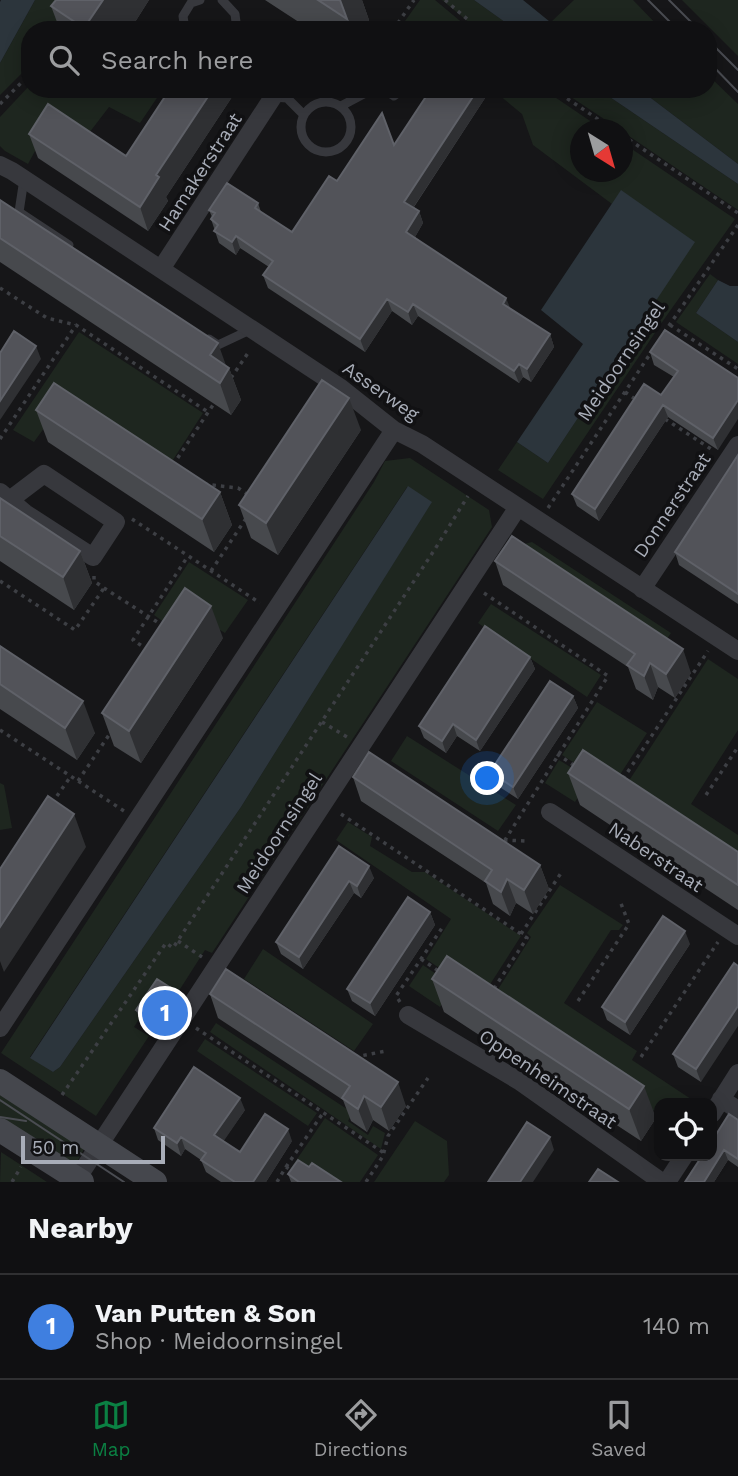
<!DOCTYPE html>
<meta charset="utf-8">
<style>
:root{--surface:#101012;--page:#1e1e20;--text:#f1f3f6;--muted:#9c9d9f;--line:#303032;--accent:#0b8043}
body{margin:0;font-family:"Work Sans",sans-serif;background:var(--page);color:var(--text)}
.controls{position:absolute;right:21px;bottom:21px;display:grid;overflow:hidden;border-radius:14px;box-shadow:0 4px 18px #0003}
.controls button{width:63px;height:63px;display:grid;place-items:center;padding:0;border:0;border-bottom:2px solid var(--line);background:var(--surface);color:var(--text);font:35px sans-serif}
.compass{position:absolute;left:570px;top:119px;width:63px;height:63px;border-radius:50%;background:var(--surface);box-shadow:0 4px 18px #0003;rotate:143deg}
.scale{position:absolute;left:21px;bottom:18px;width:144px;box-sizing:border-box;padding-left:7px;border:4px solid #a8adb8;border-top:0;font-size:19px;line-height:24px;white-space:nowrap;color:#a8adb8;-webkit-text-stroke:5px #111113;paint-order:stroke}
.you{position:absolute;left:488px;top:779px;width:24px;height:24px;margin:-18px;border:5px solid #fff;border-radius:50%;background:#1a73e8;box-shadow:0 0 0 10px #1a73e833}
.badge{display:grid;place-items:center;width:46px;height:46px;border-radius:50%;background:var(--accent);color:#fff;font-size:23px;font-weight:700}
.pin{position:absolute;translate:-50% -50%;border:4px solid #fff;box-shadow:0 2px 7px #0006}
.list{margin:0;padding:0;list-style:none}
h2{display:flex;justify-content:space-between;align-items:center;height:91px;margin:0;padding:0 28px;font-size:30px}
h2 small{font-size:23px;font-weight:400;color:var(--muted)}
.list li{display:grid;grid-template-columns:46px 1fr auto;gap:21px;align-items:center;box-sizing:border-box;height:105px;padding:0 28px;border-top:2px solid var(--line)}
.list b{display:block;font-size:26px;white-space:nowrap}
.list p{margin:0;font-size:23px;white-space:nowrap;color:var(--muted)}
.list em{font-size:23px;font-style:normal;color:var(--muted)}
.icon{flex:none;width:38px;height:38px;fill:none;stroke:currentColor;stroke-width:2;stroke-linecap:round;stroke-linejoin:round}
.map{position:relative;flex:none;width:738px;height:1182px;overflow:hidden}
.search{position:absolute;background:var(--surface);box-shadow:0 4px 18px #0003;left:21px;right:21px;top:21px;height:77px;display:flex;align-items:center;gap:18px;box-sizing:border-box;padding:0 24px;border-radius:28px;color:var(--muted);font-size:26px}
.sheet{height:196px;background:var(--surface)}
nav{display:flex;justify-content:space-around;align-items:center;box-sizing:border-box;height:98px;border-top:2px solid var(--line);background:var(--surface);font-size:19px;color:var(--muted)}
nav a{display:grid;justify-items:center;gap:4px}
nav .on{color:var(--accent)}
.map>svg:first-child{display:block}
</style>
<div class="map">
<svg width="738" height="1182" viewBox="0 0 738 1182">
<rect width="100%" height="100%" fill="#161618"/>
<!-- green -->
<path fill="#1e261f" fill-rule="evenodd" d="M35,0H69L53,30H30V65L0,95V63Z
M420,0H435L471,30H417L405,21Z
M442,0H474L516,30H478Z
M574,0H633L662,30H560L551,22Z
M682,0H738V56Z
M708,75L738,104V164L639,89H708Z
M30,85V89H163L140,123L109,107L86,137L54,116L28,164L5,151L0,146V117Z
M502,89H543L602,129L580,130V172H622L623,143L735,219L665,318L543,499L498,470L517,442L548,463L694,242L621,191L612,204L533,145L522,114L499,95Z
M559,89H598L738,184V210L623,132L622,130L619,129Z
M710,274L718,280L696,313L738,342V364L676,322Z
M79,332L203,413L171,463L67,396L34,442L13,430Z
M410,458L489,510L492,527L212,953L205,950L175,997L160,988L134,1027L149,1036L96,1116L1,1053L374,482L385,461ZM407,487L431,503L241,807L60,1067L53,1072L30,1057Z
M532,542L671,633L660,649L510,563L524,544Z
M189,562L248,600L225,633L177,604L165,623L154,615Z
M491,604L601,675L587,697L478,623Z
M708,659L738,679V730L691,804L738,835V870L621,793Z
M597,702L647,733L612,787L562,755Z
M407,736L516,805L498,831L391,761Z
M559,760L590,779L575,802L545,783Z
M0,783L4,785L12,828L0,830Z
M348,822L372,837L370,846L412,872H425L521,936L482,997L426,959L451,919L336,840Z
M560,885L623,925L619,930H611L564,1003L637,1051L632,1060L697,1103H659V1114L490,1002L531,937L527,933Z
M263,949L373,1024L354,1051L244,979Z
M423,965L454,986L440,1007L409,986Z
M216,1023L353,1113L348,1121L368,1135L373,1126L385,1133L381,1149L210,1032Z
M205,1039L317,1113L308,1126L197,1051Z
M0,1087L83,1145V1151L78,1160L71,1163L0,1122Z
M325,1118L378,1155L360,1182H315L291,1168Z
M415,1121L447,1141L449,1175L444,1182H374Z
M1,1152L47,1182H0Z"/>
<!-- water -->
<path fill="#2c353c" d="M1,0H35L0,63V2Z
M474,0H523L560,30H516Z
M598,89H639L738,164V184Z
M621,190L695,242L548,463L517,442L583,344L541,310Z
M718,280L730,286H738V342L696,313Z
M408,486L432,502L241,807L60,1067L53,1072L30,1058Z"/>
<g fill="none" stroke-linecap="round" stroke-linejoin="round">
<!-- path -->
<path stroke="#3d3f44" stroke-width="3.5" stroke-dasharray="3.5 5" stroke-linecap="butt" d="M445,0L480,30
M393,30L414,0
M553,89L614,130
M0,104L30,74
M622,135L738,213
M0,288L47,318L76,325L208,412
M670,325L738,369
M664,333L738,225
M231,378L250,350
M625,392L638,401
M665,419L714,451
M0,439L76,325
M173,465L215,402
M204,484L238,488L250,496
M548,508L652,351
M132,519L260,603
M211,571L247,517
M94,576V581L104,588L165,627
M0,581L75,630L104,588
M484,593L608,676L505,840
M148,650L133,640L188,556
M322,722L347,737
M0,730L124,811
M557,754L575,766
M623,779L708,651
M78,781L111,732
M706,795L738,747
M52,803L71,776
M341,814L527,938L493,990
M504,840L525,841
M521,934L563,870
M178,941L202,957
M421,959L440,972
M578,1001L629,924L620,901
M400,1002L396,996L442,928
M196,1028L384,1153
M355,1057L386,1051
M641,1057L718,942
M62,1095L166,943L173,948L435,549L468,496
M651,1114L659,1119
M286,1167L323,1113
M12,1182L21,1167
M277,1182L286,1167L293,1171
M366,1182L383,1156L388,1136L428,1078"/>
<!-- lane -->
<path stroke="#37383d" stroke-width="9" d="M222,0L235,14L237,30
M185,30L183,16L191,3L200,0
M267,89L273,97L287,98L304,115
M384,89L394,96L403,89
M301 127a25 25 0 1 1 50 0a25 25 0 1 1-50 0Z
M341,106L373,89
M24,179L19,212L69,245
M209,339L218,345L252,329"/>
<!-- street -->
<path stroke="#37383d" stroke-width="18" d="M0,165L12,171L341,388L394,430L422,444L738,651
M161,269L273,97
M0,492L25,513L93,557L116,522L44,474L11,499
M642,589L738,445
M550,812L738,936
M408,1015L519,1081L662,1182
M0,1028L394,430
M721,1099L738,1110
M712,1114L738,1073
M75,1182L518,507
M667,1182L684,1156"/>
<!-- secondary -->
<path stroke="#45474d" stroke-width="24" d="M0,1081L155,1182
M0,1130L82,1182"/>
<!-- tram -->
<path stroke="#4a4c52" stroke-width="2" d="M648,0L678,30
M669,0L699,30
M708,40L738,70
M708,61L738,92
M0,1100L124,1182
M0,1117L26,1121"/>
</g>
<!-- wall -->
<path fill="#47494d" d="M56,0H149L130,30H60L51,6Z
M265,0H362L369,20L363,30H311Z
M170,89H233L234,94L166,197L168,201L148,231L38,158L29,134L126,156Z
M431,89H491L414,207L419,211L423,223L415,237L510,308L550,334L554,347L531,382L523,377L519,383L418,316L412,325L392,311L365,352L268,288L263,275L269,267L240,248L236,255L219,243L211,219L212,217L209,210L258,203L261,212L292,232L337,181L394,145Z
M0,200L229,368L241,400L231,415L0,262Z
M650,352L738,378L718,450L668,417L599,521L577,506L572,494L661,395L674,377L654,365Z
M36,410L220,492L232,525L214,552L48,442Z
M361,430L278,555L251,538L239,505Z
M738,455V604L679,565L675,552Z
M0,498L80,551L92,583L74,610L0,561Z
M495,561L691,673L675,698L658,687L653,700L636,689L628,667L503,585Z
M223,638L141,763L114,746L102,713Z
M0,646L95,733L77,760L0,709Z
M530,657L535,669L480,751L457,736L446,753L424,738L419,726Z
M573,696L578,708L518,799L495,784L490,772Z
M568,773L738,852V910L580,805Z
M353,777L540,865L549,889L533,914L516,903L510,916L493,904L486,883L361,801Z
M339,846L374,878L361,898L354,893L303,969L281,954L276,942Z
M430,912L435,925L375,1016L352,1001L347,989Z
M690,944L630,1035L607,1020L602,1007Z
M734,963L701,1082L678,1067L673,1054Z
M432,979L656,1118L641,1141L444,1012Z
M210,994L406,1106L389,1131L373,1120L367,1132L351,1121L343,1100L218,1018Z
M175,1001L155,1032L141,1023L136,1010Z
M245,1110L223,1141L240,1152L292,1141L266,1182H221L206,1172L201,1160L185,1149L181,1156L158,1140L154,1128Z
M738,1120V1167L728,1160L714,1182H685Z
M309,1167L341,1182H291L288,1174Z"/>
<!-- shaded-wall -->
<path fill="#2f3033" d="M103,0H149L130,30H85L84,28Z
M340,0H362L369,20L363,30H351Z
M213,89H233L234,94L166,197L168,201L148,231L140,207L156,175Z
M478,89H491L409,214L404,202Z
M419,211L423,223L411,244L406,232Z
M236,236L240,248L236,255L232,242Z
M506,298L511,310L503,304Z
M387,299L392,311L365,352L360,339Z
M413,304L418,316L412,325L408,312Z
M550,334L554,347L531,382L527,369Z
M218,343L228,371L229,368L241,400L231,415L210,355Z
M36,346L41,359L0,420V401Z
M519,364L523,377L519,383L514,371Z
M349,398L361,430L278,555L266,523Z
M738,400V419L718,450L713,438Z
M663,405L668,417L599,521L595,509Z
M220,492L232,525L214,552L202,519Z
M80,551L92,583L74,610L63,577Z
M211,606L223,638L141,763L129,731Z
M683,649L691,673L675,698L666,674Z
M530,657L535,669L480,751L476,740Z
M650,663L658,687L653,700L644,676Z
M573,696L578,708L518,799L513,787Z
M83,701L95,733L77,760L65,728Z
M453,724L457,736L446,753L442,741Z
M74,814L86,847L4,972L0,961V927Z
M540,865L549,889L533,914L524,890Z
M369,866L374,878L361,898L357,886Z
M507,879L516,903L510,916L501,892Z
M349,881L354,893L303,969L299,957Z
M430,912L435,925L375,1016L370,1003Z
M685,931L690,944L630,1035L625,1022Z
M171,988L175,1001L155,1032L151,1020Z
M738,1006V1026L701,1082L696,1069Z
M398,1082L406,1106L389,1131L381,1107Z
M644,1086L656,1118L641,1141L629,1109Z
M364,1096L373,1120L367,1132L358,1109Z
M240,1098L245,1110L219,1148L214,1135Z
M288,1129L292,1141L266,1182H253Z
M181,1137L185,1149L181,1156L177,1143Z
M550,1137L554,1150L533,1182H520Z
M724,1150L728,1160L714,1182H704Z"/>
<!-- building -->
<path fill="#525359" stroke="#5f6168" stroke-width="2" d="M56,0H103L84,28L51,6Z
M318,0H340L347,19Z
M170,89H213L156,175L159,177L140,207L29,134L48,104L126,156Z
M431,89H478L404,202L419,211L406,232L506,298L503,304L550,334L527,369L519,364L514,371L413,304L408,312L387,299L360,339L263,275L273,261L236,236L232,242L214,231L218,225L211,219L215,213L209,210L227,183L258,203L255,208L292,232L329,176L337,181L382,113L394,145Z
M0,200L218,343L210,355L229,368L220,383L0,238Z
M665,330L738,378V400L713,438L663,405L595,509L572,494L644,384L661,395L678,371L650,352Z
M14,331L36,346L0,401V353Z
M322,380L349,398L266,523L239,505Z
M54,383L220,492L202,519L36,410Z
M738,455V594L675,552Z
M0,498L80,551L63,577L0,536Z
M512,536L683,649L666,674L650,663L644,676L627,665L635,654L495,561Z
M185,588L211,606L129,731L102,713Z
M485,626L530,657L476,740L453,724L442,741L419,726Z
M0,646L83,701L65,728L0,684Z
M550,681L573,696L513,787L490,772Z
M583,750L738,852V885L568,773Z
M369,752L540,865L524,890L507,879L501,892L485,881L492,870L353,777Z
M48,796L74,814L0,927V869Z
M339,846L369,866L357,886L349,881L299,957L276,942Z
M408,897L430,912L370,1003L347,989Z
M663,916L685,931L625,1022L602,1007Z
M447,956L644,1086L629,1109L432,979Z
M734,963L738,966V1006L696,1069L673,1054Z
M226,969L398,1082L381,1107L364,1096L358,1109L342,1098L350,1086L210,994Z
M157,979L171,988L151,1020L136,1010Z
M194,1067L240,1098L214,1135L240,1152L265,1114L288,1129L253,1182H235L201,1160L206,1153L181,1137L177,1143L154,1128Z
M729,1114L738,1120V1159L724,1150L704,1182H685L702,1156H712V1141Z
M527,1122L550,1137L520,1182H488Z
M298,1160L309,1167L312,1163L341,1182H299L288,1174Z
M598,1169L618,1182H589Z"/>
<g text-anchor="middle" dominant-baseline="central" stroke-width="7" stroke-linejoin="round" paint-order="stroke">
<!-- street labels -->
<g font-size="19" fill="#a8adb8" stroke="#111113">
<text transform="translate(200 172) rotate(-57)">Hamakerstraat</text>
<text transform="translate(621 361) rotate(-56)">Meidoornsingel</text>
<text transform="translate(381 391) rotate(35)">Asserweg</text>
<text transform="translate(672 505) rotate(-56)">Donnerstraat</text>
<text transform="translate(279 833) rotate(-57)">Meidoornsingel</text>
<text transform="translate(656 857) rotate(34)">Naberstraat</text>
<text transform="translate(548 1079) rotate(34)">Oppenheimstraat</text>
</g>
</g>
</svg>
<div class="controls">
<button><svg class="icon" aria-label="locate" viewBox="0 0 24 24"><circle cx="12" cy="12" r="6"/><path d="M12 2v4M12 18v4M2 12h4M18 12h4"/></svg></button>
</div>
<svg class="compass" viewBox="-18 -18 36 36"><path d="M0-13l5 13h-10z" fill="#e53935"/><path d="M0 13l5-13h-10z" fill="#9c9d9f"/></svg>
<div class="scale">50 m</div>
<div class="you"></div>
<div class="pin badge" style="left:165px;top:1013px;background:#3f7fe0">1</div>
<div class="search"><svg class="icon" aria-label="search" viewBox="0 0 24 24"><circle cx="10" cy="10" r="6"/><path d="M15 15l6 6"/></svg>Search here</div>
</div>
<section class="sheet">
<h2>Nearby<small></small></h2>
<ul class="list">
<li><span class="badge" style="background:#3f7fe0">1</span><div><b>Van Putten &amp; Son</b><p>Shop · Meidoornsingel</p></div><em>140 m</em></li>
</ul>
</section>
<nav>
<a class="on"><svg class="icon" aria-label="map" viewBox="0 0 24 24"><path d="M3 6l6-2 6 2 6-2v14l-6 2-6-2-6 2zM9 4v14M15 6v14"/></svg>Map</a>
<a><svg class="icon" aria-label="directions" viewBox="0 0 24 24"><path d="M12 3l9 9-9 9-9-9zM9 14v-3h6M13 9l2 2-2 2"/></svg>Directions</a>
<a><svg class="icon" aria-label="saved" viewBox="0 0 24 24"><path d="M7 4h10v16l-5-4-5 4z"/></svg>Saved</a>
</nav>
